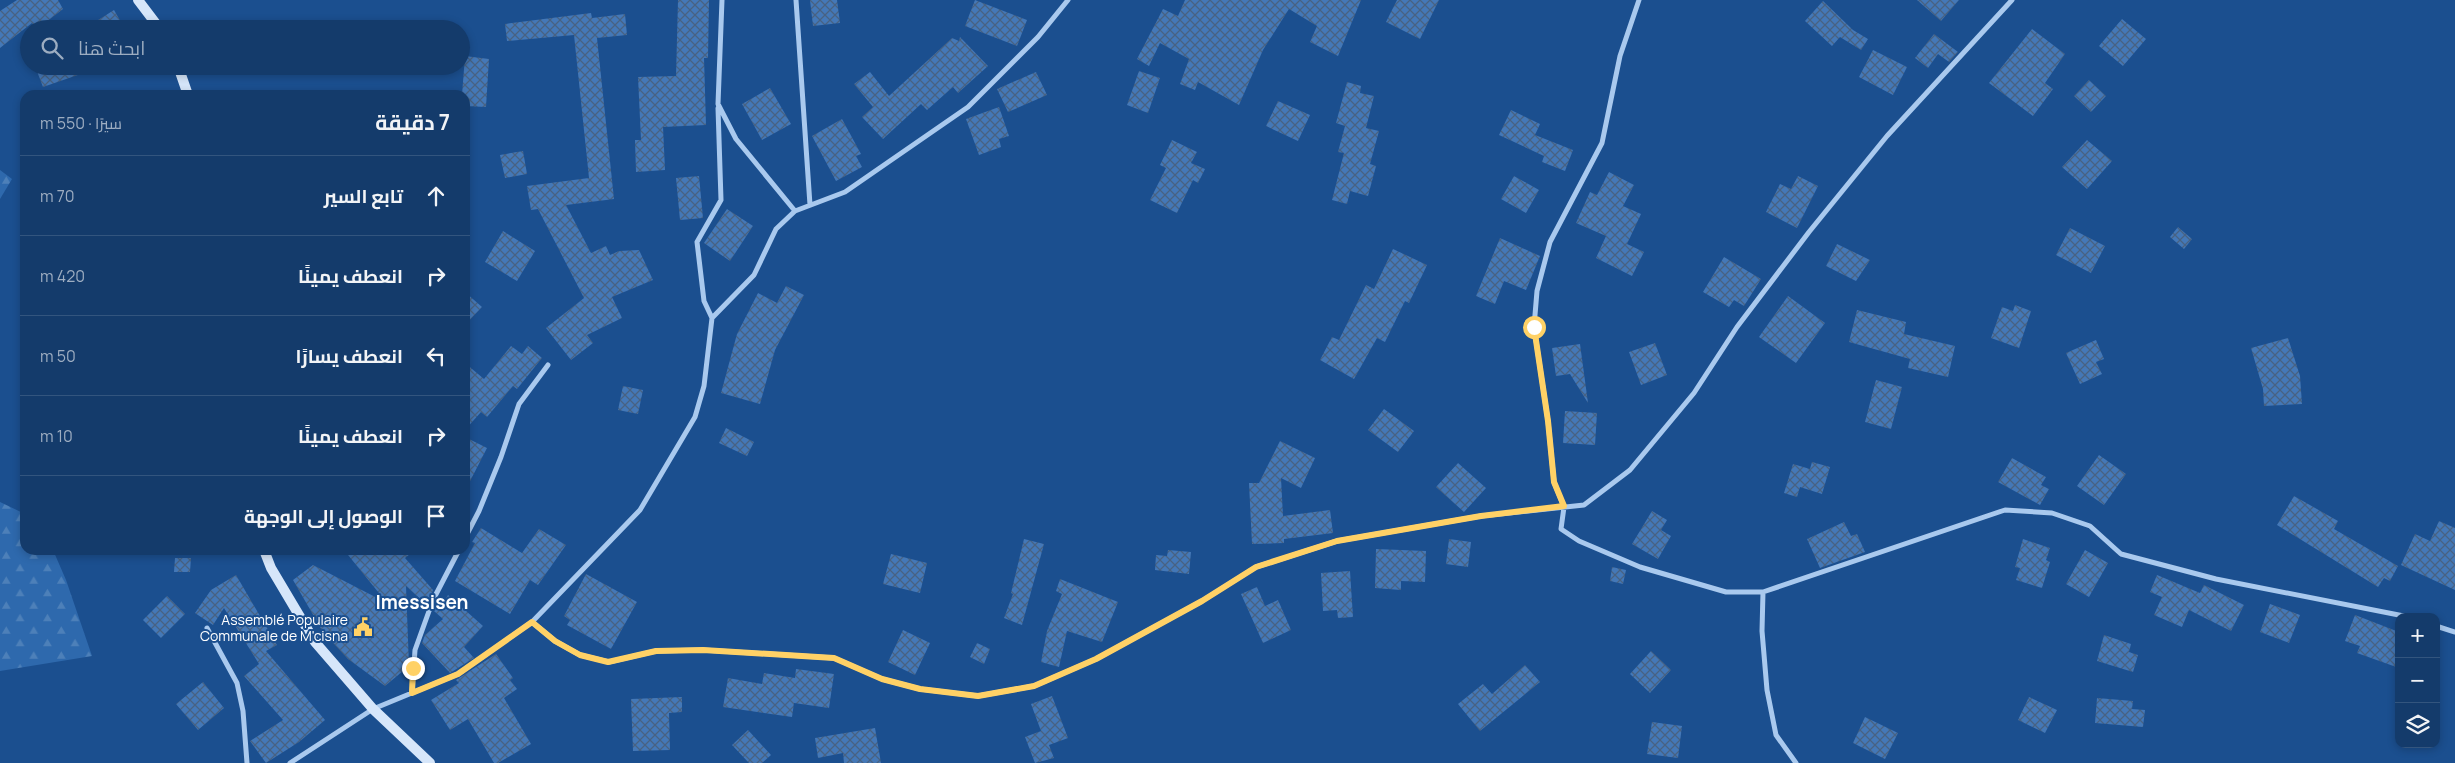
<!DOCTYPE html>
<html lang="ar">
<meta charset="utf-8">
<style>
:root{--surface:#143b6b;--page:#214673;--text:#f1f3f6;--muted:#9dadc1;--line:#33557e}
body{margin:0;font-family:Manrope,Cairo,sans-serif;background:var(--page);color:var(--text);direction:rtl}
.controls{position:absolute;right:15px;bottom:15px;display:grid;overflow:hidden;border-radius:10px;box-shadow:0 2px 8px #0003}
.controls button{width:45px;height:45px;display:grid;place-items:center;padding:0;border:0;border-bottom:1px solid var(--line);background:var(--surface);color:var(--text);font:25px sans-serif}
.stop{position:absolute;width:15px;height:15px;margin:-11px;border:4px solid #ffd166;border-radius:50%;background:#fff}
.stop.end{background:#ffd166;border-color:#fff;box-shadow:0 1px 5px #0008}
.list{margin:0;padding:0;list-style:none}
h2{display:flex;justify-content:space-between;align-items:center;height:65px;margin:0;padding:0 20px;font-size:21px}
h2 small{font-size:16px;font-weight:400;color:var(--muted)}
.list li{display:grid;grid-template-columns:32px 1fr auto;gap:15px;align-items:center;box-sizing:border-box;height:80px;padding:0 20px;border-top:1px solid var(--line)}
.list b{display:block;font-size:19px;white-space:nowrap}
.list em{font-size:16px;font-style:normal;color:var(--muted)}
.icon{flex:none;width:28px;height:28px;fill:none;stroke:currentColor;stroke-width:2;stroke-linecap:round;stroke-linejoin:round}
.map{position:relative;flex:none;width:2455px;height:763px;overflow:hidden;direction:ltr}
.search{position:absolute;background:var(--surface);box-shadow:0 2px 8px #0003;left:20px;top:20px;width:450px;height:55px;display:flex;align-items:center;gap:12px;box-sizing:border-box;padding:0 18px;border-radius:28px;color:var(--muted);font-size:19px}
.panel{position:absolute;background:var(--surface);box-shadow:0 2px 8px #0003;left:20px;top:90px;width:450px;height:465px;border-radius:15px;direction:rtl}
.map>svg:first-child{display:block}
</style>
<div class="map">
<svg width="2455" height="763" viewBox="0 0 2455 763">
<defs>
<pattern id="forest-firs" width="22" height="20" patternUnits="userSpaceOnUse" patternTransform="scale(1.25)"><rect width="22" height="20" fill="#2e69ad"/><path d="M5 1l3.5 6h-7zM16 11l3.5 6h-7z" fill="#4d80b9"/></pattern>
<pattern id="building-cross-hatch" width="8" height="8" patternUnits="userSpaceOnUse" patternTransform="scale(1.25)"><rect width="8" height="8" fill="#4478b7"/><path d="M0 0l8 8M0 8l8-8" fill="none" stroke="#486282"/></pattern>
</defs>
<rect width="100%" height="100%" fill="#1b4f8f"/>
<!-- forest -->
<path fill="url(#forest-firs)" d="M0,170L12,179L0,199Z
M0,502L25,514V550H53L66,580L92,656L0,671Z"/>
<!-- building -->
<path fill="url(#building-cross-hatch)" d="M17,0H58L63,9L37,29L32,23L0,48V11Z
M678,0H709L708,58H704L706,125L663,127L665,170L636,172L635,140H641L638,77L676,76Z
M810,0H837L840,23L813,26Z
M975,0L1027,20L1017,46L965,26Z
M1185,0H1361L1338,56L1310,42L1317,26L1289,9L1263,50L1239,105L1198,82L1195,90L1180,84L1189,59L1160,43L1149,66L1137,59L1163,9L1178,16Z
M1397,0H1439L1420,39L1386,22Z
M1917,0H1959L1941,21Z
M1823,1L1853,30L1868,39L1861,50L1840,37L1832,46L1805,21Z
M114,10L125,29H84Z
M591,13L592,18L625,14L627,35L597,38L614,199L566,205L591,253L606,246L610,255L619,251L639,250L653,280L612,297L622,318L587,335L593,343L571,360L546,328L584,298L538,209L531,210L527,186L589,178L574,35L507,41L505,24Z
M2122,19L2146,39L2123,66L2099,46Z
M2032,29L2065,54L2045,83L2053,89L2033,116L1989,83Z
M1934,34L1958,52L1949,62L1938,54L1928,68L1915,58Z
M960,37L988,66L958,93L953,87L927,110L921,104L883,139L862,117L873,107L854,84L870,72L889,96L952,38L959,41Z
M1873,50L1907,67L1893,95L1859,77Z
M465,56L489,59L486,107L465,106V95H462Z
M35,66H97L98,68L43,87Z
M1139,71L1160,78L1148,113L1127,105Z
M1036,72L1047,95L1008,112L997,89Z
M2089,80L2106,96L2091,112L2074,96Z
M1347,82L1361,86L1360,93L1374,96L1366,128L1379,131L1370,164L1376,166L1368,196L1350,191L1347,204L1332,200L1344,153L1338,152L1345,126L1336,123Z
M770,88L791,124L762,140L742,104Z
M1278,101L1310,115L1298,141L1266,126Z
M999,107L1009,136L999,139L1001,147L979,155L966,119Z
M1511,110L1540,124L1535,135L1573,150L1565,171L1542,162L1544,156L1499,135Z
M842,119L861,154L856,156L862,167L836,181L812,136Z
M1172,140L1197,152L1191,163L1205,169L1198,183L1193,180L1177,213L1150,200L1166,168L1160,165Z
M2087,140L2112,161L2087,189L2062,167Z
M523,151L527,174L505,178L500,155Z
M1609,172L1634,185L1623,206L1641,214L1627,244L1644,252L1632,276L1596,258L1606,236L1576,223L1590,192L1597,195Z
M699,176L703,218L680,220L676,178Z
M1514,176L1539,190L1526,213L1501,199Z
M1798,176L1818,186L1797,228L1766,212L1780,184L1791,189Z
M727,209L753,226L730,261L704,243Z
M2178,227L2192,239L2184,249L2170,237Z
M2070,228L2105,246L2091,273L2056,255Z
M503,231L535,251L517,281L485,262Z
M1500,238L1540,256L1526,290L1504,281L1495,304L1476,296Z
M1837,244L1870,260L1856,281L1826,266Z
M1393,249L1427,265L1409,303L1405,301L1385,342L1377,338L1354,379L1320,360L1332,337L1339,340L1366,285L1374,289Z
M1724,257L1761,279L1744,306L1734,300L1729,307L1703,292Z
M786,286L804,295L775,350L760,404L721,393L737,334L758,293L777,303Z
M465,292L482,307L465,325Z
M1788,296L1825,323L1796,363L1759,337Z
M2015,305L2031,311L2019,348L1991,338L2002,307L2013,311Z
M1857,310L1906,322L1904,334L1955,346L1948,377L1908,368L1910,359L1849,342Z
M2288,338L2300,376L2302,404L2264,406L2263,389L2251,348Z
M2096,340L2104,359L2096,362L2102,374L2080,384L2066,353Z
M1655,343L1667,375L1641,385L1629,352Z
M1580,344L1588,403L1570,374L1556,376L1552,348Z
M511,346L522,354L528,346L542,358L517,389L513,386L487,417L481,412L465,430V363L484,379Z
M1876,380L1902,387L1891,429L1865,422Z
M623,386L643,390L638,414L618,410Z
M1384,409L1414,431L1398,452L1368,430Z
M1565,411L1597,413L1595,445L1563,443Z
M726,428L754,442L747,456L719,443Z
M465,437L487,448L465,491Z
M1280,441L1315,458L1301,488L1281,478L1283,516L1330,510L1333,533L1284,539V543L1252,544L1249,483H1259Z
M2099,455L2126,474L2104,505L2077,486Z
M2012,458L2046,477L2041,485L2049,489L2040,505L1998,482Z
M1812,462L1830,467L1822,494L1800,487L1797,497L1784,493L1793,464L1810,469Z
M1458,463L1486,488L1464,512L1436,487Z
M2294,496L2338,521L2334,529L2398,566L2390,581L2384,578L2378,587L2277,525Z
M1652,511L1667,520L1661,530L1671,536L1658,559L1632,544Z
M2439,521L2455,528V590L2401,565L2415,534L2430,541Z
M1844,522L1851,536L1857,534L1865,552L1820,568L1807,539Z
M481,528L522,553L539,529L566,545L538,585L530,580L510,614L455,581L475,543L472,542Z
M1024,539L1044,544L1022,625L1004,618L1013,594L1011,593Z
M1449,539L1471,542L1468,567L1446,564Z
M2023,539L2050,548L2046,560L2050,562L2042,588L2016,580L2020,568L2015,567Z
M1376,549L1426,551L1425,582L1401,581V590L1375,588Z
M344,550H415L405,558L433,590L427,605L406,586L409,666L385,686L348,659L323,632L293,580L313,565L387,603Z
M1168,550L1191,552L1189,574L1155,570L1156,555L1167,556Z
M2085,550L2108,563L2089,597L2066,584Z
M891,554L927,563L920,593L883,584Z
M175,558H191L190,572H174Z
M1612,567L1626,570L1623,584L1610,581Z
M1350,571L1353,617L1338,618L1337,610L1323,611L1321,573Z
M586,574L637,602L611,649L567,625L570,620L564,616Z
M236,575L277,645L266,651L325,720L299,742L266,763L250,741L283,720L244,676L259,664L224,608L213,625L195,613L211,590Z
M2157,575L2200,593L2204,585L2244,605L2231,631L2189,610L2182,627L2154,615L2162,597L2150,592Z
M1060,579L1118,602L1102,642L1067,631L1059,667L1041,662L1047,631L1062,594L1056,591Z
M1257,587L1265,606L1278,600L1291,630L1263,643L1241,594Z
M448,595L483,626L464,647L474,658L450,673L422,643L425,635L443,619L434,611L440,597L444,602Z
M167,596L185,614L161,638L143,620Z
M2270,604L2300,615L2289,643L2260,632Z
M2355,615L2399,632V668L2357,653L2360,646L2345,641Z
M903,630L930,643L915,675L888,662Z
M2104,635L2131,644L2129,652L2138,655L2133,672L2097,661Z
M977,643L990,649L984,664L970,657Z
M1651,651L1671,670L1650,693L1630,674Z
M496,654L513,678L510,680L517,689L504,698L531,744L498,763H494L468,719L450,730L431,700L459,683L456,680Z
M1525,665L1540,682L1480,731L1458,704L1483,684L1492,694Z
M796,669L834,674L829,708L794,703L792,717L723,707L728,678L762,684L764,673L795,678Z
M203,682L224,708L198,730L176,704Z
M1052,696L1068,738L1049,745L1054,758L1035,763L1025,737L1041,731L1031,704Z
M682,697V712L669,713L670,750L633,751L631,699Z
M2029,697L2057,710L2045,733L2018,720Z
M2097,698L2133,701L2132,709L2145,710L2143,727L2095,723Z
M1865,717L1898,733L1885,759L1853,743Z
M1652,722L1682,726L1678,758L1647,754Z
M875,728L881,763H844L843,753L818,758L815,738Z
M748,730L771,755L762,763H749L732,745Z"/>
<g fill="none" stroke-linecap="round" stroke-linejoin="round">
<!-- street -->
<path stroke="#a9c9ee" stroke-width="5" d="M722,0L718,104L736,139L795,211
M796,0L810,205
M1639,0L1620,56L1602,143L1550,242L1537,291L1534,327L1548,421L1554,482L1564,507L1561,529L1579,541L1640,567L1726,592H1763L2005,510L2052,513L2090,526L2121,554L2216,579L2409,617
M712,318L704,301L697,242L721,200L718,108
M465,538L479,511L501,457L519,404L548,365
M1763,592L1762,631L1767,690L1776,735L1796,763
M532,622L555,641L580,655L609,662L656,651L703,650L834,658L882,679L920,689L978,696L1034,686L1096,659L1202,601L1256,567L1337,541L1481,516L1584,505L1630,470L1694,393L1737,327L1809,232L1887,136L2012,0
M2436,626L2455,632
M207,628L237,683L243,711L247,763
M412,693L415,650L433,600L459,550
M290,763L373,709L458,674L532,622L640,510L695,417L704,386L712,318L754,275L776,229L795,211L845,192L968,107L1038,37L1068,0"/>
<!-- secondary -->
<path stroke="#d6e6fa" stroke-width="10" d="M138,0L160,29
M178,66L188,95
M264,550L271,568L315,642L373,709L430,763"/>
</g>
<g fill="none" stroke-linecap="round" stroke-linejoin="round">
<!-- route -->
<path stroke="#ffd166" stroke-width="6" d="M413,668L412,693L458,674L532,622L555,641L580,655L608,662L656,651L703,650L834,658L882,679L920,689L978,696L1034,686L1096,659L1202,601L1256,567L1337,541L1481,516L1564,506L1554,482L1548,421L1534,327"/>
</g>
<!-- icons -->
<defs>
<g id="civic-bare" transform="scale(1.5)"><path d="M-.6-6.5H3V-4.5H.6V-3L4-1V1h2V6H-6V1h2V-1L-.6-3ZM-1.2 2.5V6h2.4V2.5Z" fill="#ffd166" stroke="#1b4f8f" stroke-width="2.5" paint-order="stroke"/></g>
</defs>
<g fill-rule="evenodd">
<use href="#civic-bare" x="363" y="627"/>
</g>
<g text-anchor="middle" dominant-baseline="central" stroke-width="4" stroke-linejoin="round" paint-order="stroke">
<!-- poi labels -->
<g font-size="14" fill="#fff" stroke="#1b4f8f" text-anchor="end">
<text x="348" y="619">Assemblé Populaire<tspan x="348" dy="16">Communale de M'cisna</tspan></text>
</g>
<!-- district labels -->
<g font-size="19" font-weight="bold" fill="#fff" stroke="#1b4f8f">
<text x="422" y="602">Imessisen</text>
</g>
</g>
</svg>
<div class="controls">
<button>+</button>
<button>−</button>
<button><svg class="icon" aria-label="layers" viewBox="0 0 24 24"><path d="M12 4l9 5-9 5-9-5zM3 14l9 5 9-5"/></svg></button>
</div>
<div class="stop" style="left:1534px;top:327px"></div>
<div class="stop end" style="left:413px;top:668px"></div>
<div class="search"><svg class="icon" aria-label="search" viewBox="0 0 24 24"><circle cx="10" cy="10" r="6"/><path d="M15 15l6 6"/></svg>ابحث هنا</div>
<section class="panel">
<h2>7 دقيقة<small>سيرًا · 550 m</small></h2>
<ul class="list">
<li><svg class="icon" aria-label="ahead" viewBox="0 0 24 24"><path d="M12 20V5M6 11l6-6 6 6"/></svg><div><b>تابع السير</b></div><em>70 m</em></li>
<li><svg class="icon" aria-label="right" viewBox="0 0 24 24"><path d="M7 20v-9h11M14 6l5 5-5 5"/></svg><div><b>انعطف يمينًا</b></div><em>420 m</em></li>
<li><svg class="icon" aria-label="left" viewBox="0 0 24 24"><path d="M17 20v-9H6M10 6l-5 5 5 5"/></svg><div><b>انعطف يسارًا</b></div><em>50 m</em></li>
<li><svg class="icon" aria-label="right" viewBox="0 0 24 24"><path d="M7 20v-9h11M14 6l5 5-5 5"/></svg><div><b>انعطف يمينًا</b></div><em>10 m</em></li>
<li><svg class="icon" aria-label="arrive" viewBox="0 0 24 24"><path d="M6 21V4h12l-3 4 3 4H6"/></svg><div><b>الوصول إلى الوجهة</b></div></li>
</ul>
</section>
</div>
